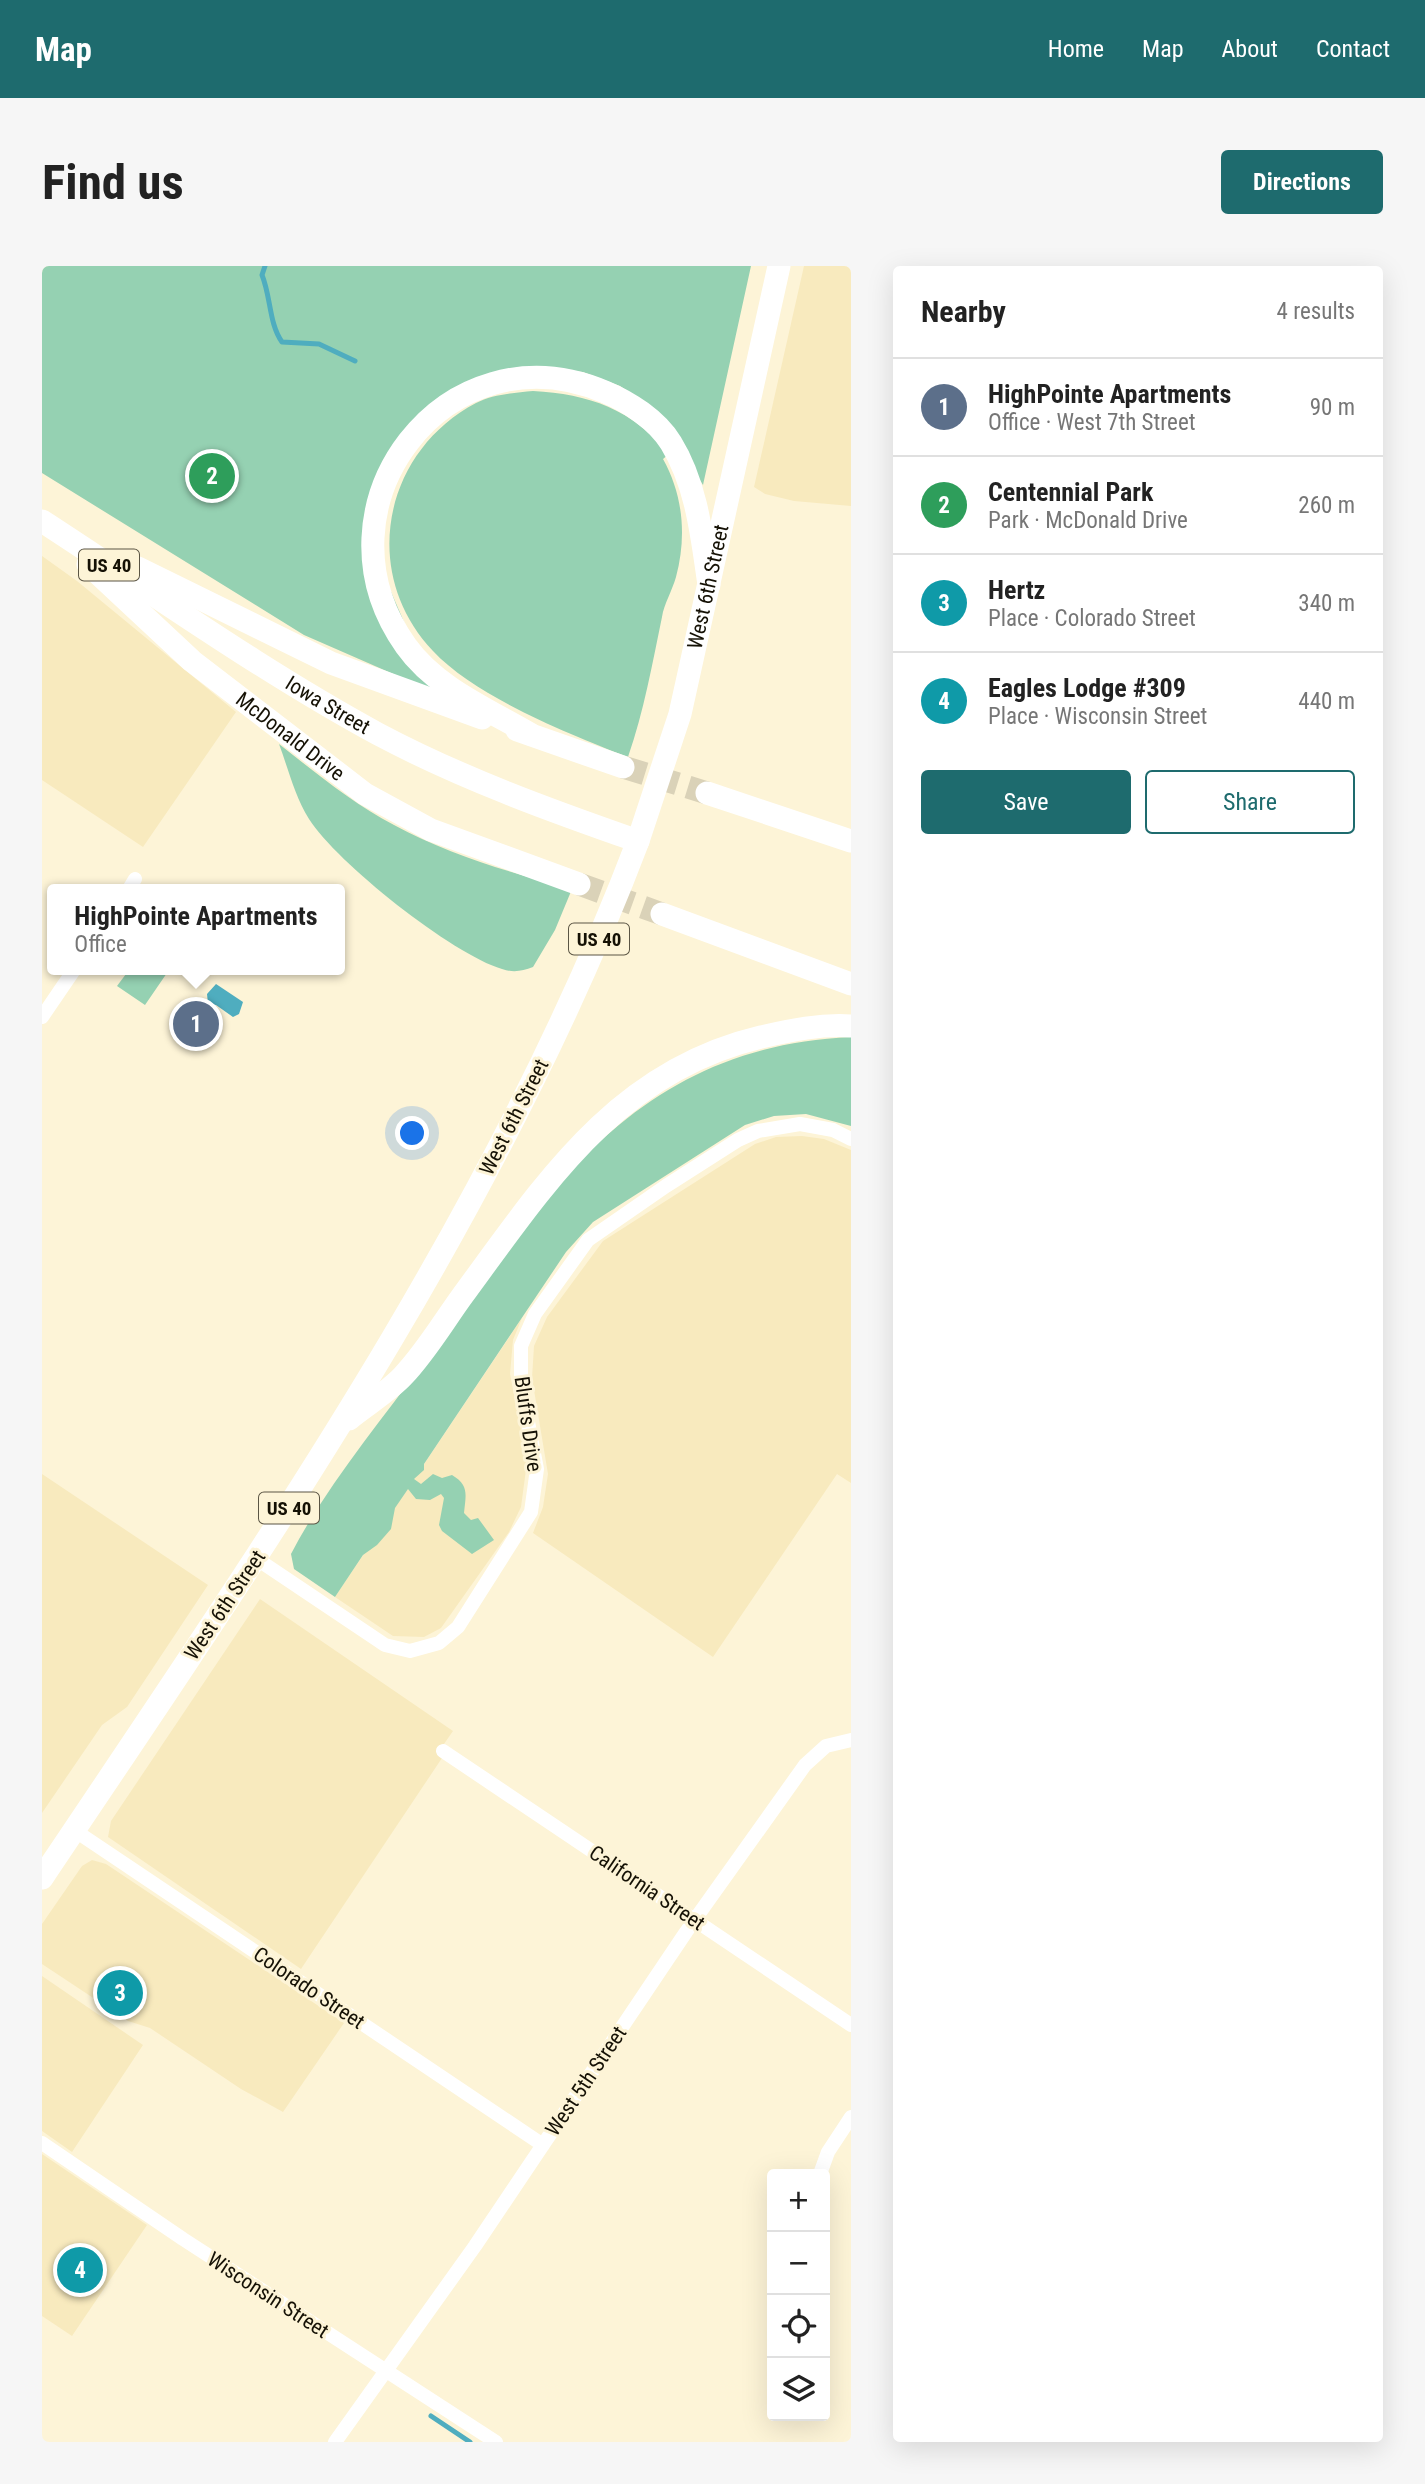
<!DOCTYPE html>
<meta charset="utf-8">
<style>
:root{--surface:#fff;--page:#f6f6f6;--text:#222;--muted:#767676;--line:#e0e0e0;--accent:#1e6b6e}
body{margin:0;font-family:"Roboto Condensed",sans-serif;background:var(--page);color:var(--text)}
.controls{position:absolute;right:21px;bottom:21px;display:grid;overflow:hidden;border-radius:7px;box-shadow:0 7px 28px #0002}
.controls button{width:63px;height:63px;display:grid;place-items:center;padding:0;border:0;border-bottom:2px solid var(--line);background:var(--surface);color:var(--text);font:35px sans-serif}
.you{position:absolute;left:371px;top:868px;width:24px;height:24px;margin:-18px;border:5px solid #fff;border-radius:50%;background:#1a73e8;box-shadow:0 0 0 10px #1a73e833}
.badge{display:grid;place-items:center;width:46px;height:46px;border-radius:50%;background:var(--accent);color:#fff;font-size:23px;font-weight:700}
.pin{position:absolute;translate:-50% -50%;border:4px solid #fff;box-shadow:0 2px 7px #0006}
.popup{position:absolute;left:5px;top:618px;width:298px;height:91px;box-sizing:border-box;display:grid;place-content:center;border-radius:7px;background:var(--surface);filter:drop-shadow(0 2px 5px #0005);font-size:23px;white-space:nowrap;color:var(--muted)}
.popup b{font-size:26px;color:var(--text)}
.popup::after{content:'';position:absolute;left:50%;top:100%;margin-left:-14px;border:14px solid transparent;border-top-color:var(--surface)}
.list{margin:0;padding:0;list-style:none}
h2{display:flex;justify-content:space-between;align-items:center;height:91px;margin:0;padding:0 28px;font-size:30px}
h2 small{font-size:23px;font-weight:400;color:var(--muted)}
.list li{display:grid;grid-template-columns:46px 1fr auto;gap:21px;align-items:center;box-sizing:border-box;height:98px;padding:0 28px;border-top:2px solid var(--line)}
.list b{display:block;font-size:26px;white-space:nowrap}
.list p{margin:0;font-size:23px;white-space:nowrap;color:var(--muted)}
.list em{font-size:23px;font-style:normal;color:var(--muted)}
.actions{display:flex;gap:14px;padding:21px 28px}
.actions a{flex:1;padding:16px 0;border:2px solid var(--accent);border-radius:7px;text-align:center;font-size:24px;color:var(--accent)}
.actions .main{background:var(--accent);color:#fff}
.icon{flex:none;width:38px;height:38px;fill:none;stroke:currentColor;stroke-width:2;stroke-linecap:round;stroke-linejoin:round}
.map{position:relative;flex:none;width:809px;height:2176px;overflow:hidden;border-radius:7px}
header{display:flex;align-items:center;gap:42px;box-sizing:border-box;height:98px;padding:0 35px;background:var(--accent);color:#fff}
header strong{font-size:33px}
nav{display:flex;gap:38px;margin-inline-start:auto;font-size:24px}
.intro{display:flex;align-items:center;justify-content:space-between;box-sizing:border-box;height:168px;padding:0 42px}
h1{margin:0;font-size:49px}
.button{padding:18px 32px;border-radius:7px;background:var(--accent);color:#fff;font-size:24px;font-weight:700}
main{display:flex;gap:42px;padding:0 42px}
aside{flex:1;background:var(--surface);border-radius:7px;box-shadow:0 7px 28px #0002}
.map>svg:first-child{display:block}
</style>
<header>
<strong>Map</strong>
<nav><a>Home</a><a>Map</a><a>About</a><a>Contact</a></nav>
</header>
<div class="intro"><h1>Find us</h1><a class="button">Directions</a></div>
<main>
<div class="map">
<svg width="809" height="2176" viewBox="0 0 809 2176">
<rect width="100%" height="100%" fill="#fdf4d7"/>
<!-- built -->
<path fill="#f8eabe" d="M762,0H809V240L752,235L723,228L712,221Z
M0,290L35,315L194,446L101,581L0,514Z
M760,870L782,873L809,884V1217L795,1208L671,1391L491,1267L501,1241L506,1208L490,1112L492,1080L505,1051L561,975L713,878L734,871Z
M480,1052L471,1074L468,1108L485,1196L479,1241L467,1266L399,1362L382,1371L351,1370L293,1331Z
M0,1208L166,1319L85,1441L60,1459L0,1547Z
M218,1333L411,1465L395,1488L400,1492L259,1703L66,1571L69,1555Z
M50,1594L64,1598L302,1757L241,1846L199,1823L108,1762L86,1755L0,1698V1658L40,1600Z
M0,1710L101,1779L30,1886L0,1865Z
M0,1888L105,1959L30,2070L0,2050Z"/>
<!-- green -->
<path fill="#95d1b2" d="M0,0H709L661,219L614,144L578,120L541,106L477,101L444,109L367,160L349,184L333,213L322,263L390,421H381L262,369L0,207Z
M491,125C547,128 590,143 627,188L621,193C641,229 645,270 634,311C630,325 622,338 620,351C610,399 602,445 586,491C527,468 434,431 391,385C317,307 341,186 434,137C451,128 472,127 491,125Z
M237,478C274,507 310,537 352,559C408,589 469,607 530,623L513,664L491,701C480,705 472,707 460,703C410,688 295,597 267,553C253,531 246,502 237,478Z
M87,704H127L103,739L75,720Z
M809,771V860L764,848L732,850L703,859L551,956L524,986L382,1198V1204L372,1213L379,1218L391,1208L400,1212L410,1209C427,1219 424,1228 422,1247L429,1254L436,1252L452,1274L430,1288L400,1265L397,1259L402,1232L399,1228L388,1234L374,1233L366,1223L353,1242L349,1263L335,1279L321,1289L293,1331L252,1303L249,1288C285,1219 336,1159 382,1096C498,935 589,781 809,771Z"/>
<!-- water -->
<path fill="#4fadbf" d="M174,718L201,736L197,748L191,751L174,739L166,738L165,728Z"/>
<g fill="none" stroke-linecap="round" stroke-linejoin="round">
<!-- stream -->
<path stroke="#4fadbf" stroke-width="5" d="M223,0L220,9C229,31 227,58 240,76L277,78L313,95
M389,2150L428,2176"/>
<!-- trunk-tunnel -->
<path stroke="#dad2b8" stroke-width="23" stroke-dasharray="23 11" stroke-linecap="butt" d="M581,501L665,527
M537,618L620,648"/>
<!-- minor -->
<path stroke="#fff" stroke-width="14" d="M87,623L93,613
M0,751L32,704
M215,1293L343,1379L368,1385L397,1377L416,1361L489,1246L495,1203L479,1119V1080L493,1048L546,974L624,920L696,874L716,865L758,858L791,864L809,873
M401,1485L809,1759
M32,1564L501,1879
M0,1877L141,1973L454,2176
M778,1908L786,1886L809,1851
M293,2176L433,1980L644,1666L763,1499L784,1480L809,1474"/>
<!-- primary -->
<path stroke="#fff" stroke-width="23" id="s1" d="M596,575L638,448L737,0"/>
<!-- trunk -->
<g stroke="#fff" stroke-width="23">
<path id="s2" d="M0,255C111,327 220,405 336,468C419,512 507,544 596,575C454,949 222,1281 0,1612"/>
<path id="s3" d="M46,298L150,395L323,528L389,564L537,618"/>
<path d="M96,302L289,397L440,452"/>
<path d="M475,464L581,501"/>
<path d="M488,468C445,443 393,421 364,380C265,241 404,58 563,126C587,136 615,154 629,177C655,219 660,271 667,319"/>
<path d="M665,527L809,575"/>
<path d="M620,648L809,718"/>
<path d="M307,1153C324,1139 346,1126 361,1110C384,1086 402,1055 421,1029C504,916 575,805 719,771C749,764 779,758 809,760"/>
</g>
</g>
<g text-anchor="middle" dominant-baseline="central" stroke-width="6" stroke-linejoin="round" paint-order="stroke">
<!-- shield labels -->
<g fill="#fdf4d7" stroke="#5b5544" stroke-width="2">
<rect x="37" y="283.5" width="60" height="31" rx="5"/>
<rect x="527" y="657.5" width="60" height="31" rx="5"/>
<rect x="217" y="1226.5" width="60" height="31" rx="5"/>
</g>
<g font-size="19" font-weight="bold" fill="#151105">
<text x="67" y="299">US 40</text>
<text x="557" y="673">US 40</text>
<text x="247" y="1242">US 40</text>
</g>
<!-- street labels -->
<g font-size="21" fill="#151105" stroke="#fdf4d7">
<text stroke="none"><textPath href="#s1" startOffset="264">West 6th Street</textPath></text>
<text stroke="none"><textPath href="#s2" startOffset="340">Iowa Street</textPath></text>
<text stroke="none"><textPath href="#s3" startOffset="266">McDonald Drive</textPath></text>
<text transform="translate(472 851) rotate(-63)">West 6th Street</text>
<text transform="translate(486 1158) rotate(82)">Bluffs Drive</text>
<text transform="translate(183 1339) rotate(-56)">West 6th Street</text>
<text transform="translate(605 1622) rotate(34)">California Street</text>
<text transform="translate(267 1722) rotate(34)">Colorado Street</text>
<text transform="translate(544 1815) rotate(-56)">West 5th Street</text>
<text transform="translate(226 2029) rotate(33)">Wisconsin Street</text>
</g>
</g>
</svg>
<div class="controls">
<button>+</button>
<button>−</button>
<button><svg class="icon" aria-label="locate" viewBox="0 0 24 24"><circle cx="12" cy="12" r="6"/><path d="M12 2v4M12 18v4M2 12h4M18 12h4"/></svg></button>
<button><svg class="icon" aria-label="layers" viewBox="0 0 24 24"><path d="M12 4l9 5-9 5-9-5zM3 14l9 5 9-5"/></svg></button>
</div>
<div class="you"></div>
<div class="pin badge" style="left:154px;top:758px;background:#5c6f8a">1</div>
<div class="popup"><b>HighPointe Apartments</b>Office</div>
<div class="pin badge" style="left:170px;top:210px;background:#2e9e5b">2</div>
<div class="pin badge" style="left:78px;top:1727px;background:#0f9aa8">3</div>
<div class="pin badge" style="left:38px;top:2004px;background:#0f9aa8">4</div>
</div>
<aside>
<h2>Nearby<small>4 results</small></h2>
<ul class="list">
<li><span class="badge" style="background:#5c6f8a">1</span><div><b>HighPointe Apartments</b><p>Office · West 7th Street</p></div><em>90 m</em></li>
<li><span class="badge" style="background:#2e9e5b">2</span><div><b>Centennial Park</b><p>Park · McDonald Drive</p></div><em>260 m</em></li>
<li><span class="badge" style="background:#0f9aa8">3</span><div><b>Hertz</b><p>Place · Colorado Street</p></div><em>340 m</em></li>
<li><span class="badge" style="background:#0f9aa8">4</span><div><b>Eagles Lodge #309</b><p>Place · Wisconsin Street</p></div><em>440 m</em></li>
</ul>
<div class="actions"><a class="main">Save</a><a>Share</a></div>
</aside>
</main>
